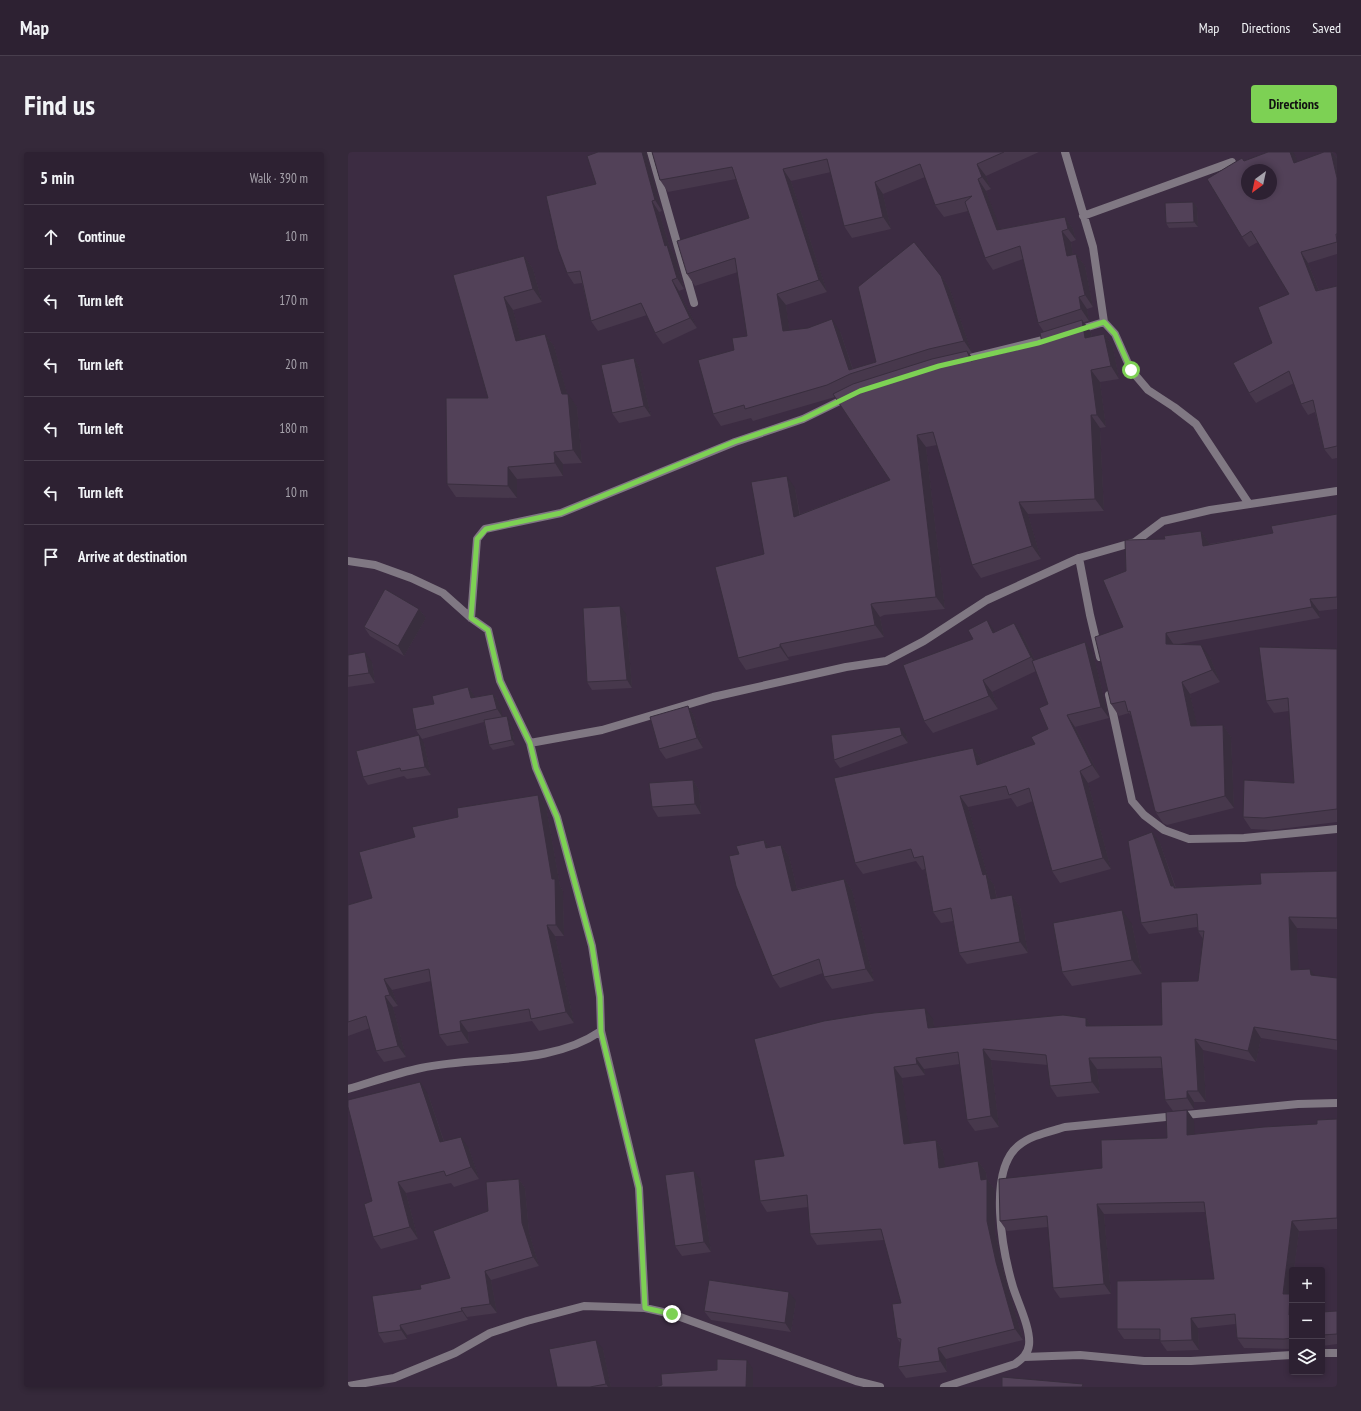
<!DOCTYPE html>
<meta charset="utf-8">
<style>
:root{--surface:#2d2132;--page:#35293a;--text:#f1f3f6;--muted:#a7a3ac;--line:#483e4d;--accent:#7dd154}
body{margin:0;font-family:"PT Sans Narrow",sans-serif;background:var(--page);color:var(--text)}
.controls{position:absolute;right:12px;bottom:12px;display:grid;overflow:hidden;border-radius:4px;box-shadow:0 2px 6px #0003}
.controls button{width:36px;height:36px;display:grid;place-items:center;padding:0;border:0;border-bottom:1px solid var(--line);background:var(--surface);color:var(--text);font:20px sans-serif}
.compass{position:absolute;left:893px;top:12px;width:36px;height:36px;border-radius:50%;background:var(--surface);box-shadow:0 2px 6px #0003;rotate:213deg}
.stop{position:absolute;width:12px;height:12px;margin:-9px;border:3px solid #7dd154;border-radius:50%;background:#fff}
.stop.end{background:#7dd154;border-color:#fff;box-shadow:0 1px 4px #0008}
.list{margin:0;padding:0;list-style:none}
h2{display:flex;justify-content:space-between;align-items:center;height:52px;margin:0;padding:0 16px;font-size:17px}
h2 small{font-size:13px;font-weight:400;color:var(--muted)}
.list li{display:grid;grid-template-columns:26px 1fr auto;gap:12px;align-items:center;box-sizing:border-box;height:64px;padding:0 16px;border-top:1px solid var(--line)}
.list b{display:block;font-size:15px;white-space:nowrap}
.list em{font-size:13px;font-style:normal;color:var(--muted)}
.icon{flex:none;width:22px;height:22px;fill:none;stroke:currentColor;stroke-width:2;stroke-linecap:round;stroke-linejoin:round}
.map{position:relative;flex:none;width:989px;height:1235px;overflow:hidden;border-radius:4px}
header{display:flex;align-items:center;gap:24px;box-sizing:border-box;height:56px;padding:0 20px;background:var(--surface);border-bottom:1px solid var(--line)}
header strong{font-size:19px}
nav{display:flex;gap:22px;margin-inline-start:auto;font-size:14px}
.intro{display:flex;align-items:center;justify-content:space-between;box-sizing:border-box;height:96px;padding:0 24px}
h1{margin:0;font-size:28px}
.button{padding:10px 18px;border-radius:4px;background:var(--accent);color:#111;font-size:14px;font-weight:700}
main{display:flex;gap:24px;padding:0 24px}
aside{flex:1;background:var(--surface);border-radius:4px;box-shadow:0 2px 6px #0003}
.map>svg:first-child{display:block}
</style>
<header>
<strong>Map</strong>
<nav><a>Map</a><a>Directions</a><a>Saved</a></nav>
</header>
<div class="intro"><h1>Find us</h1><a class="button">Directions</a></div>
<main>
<aside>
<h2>5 min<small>Walk · 390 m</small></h2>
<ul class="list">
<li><svg class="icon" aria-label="ahead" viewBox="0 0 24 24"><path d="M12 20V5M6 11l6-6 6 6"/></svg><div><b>Continue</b></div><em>10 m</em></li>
<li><svg class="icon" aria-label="left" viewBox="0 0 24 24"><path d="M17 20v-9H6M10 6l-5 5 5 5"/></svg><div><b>Turn left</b></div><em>170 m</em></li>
<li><svg class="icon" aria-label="left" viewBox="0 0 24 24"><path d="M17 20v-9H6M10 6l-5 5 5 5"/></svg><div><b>Turn left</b></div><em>20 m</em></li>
<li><svg class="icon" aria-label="left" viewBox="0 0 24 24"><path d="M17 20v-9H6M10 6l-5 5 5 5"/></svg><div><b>Turn left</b></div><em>180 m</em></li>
<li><svg class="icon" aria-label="left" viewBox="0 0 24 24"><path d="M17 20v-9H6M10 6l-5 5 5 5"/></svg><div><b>Turn left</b></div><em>10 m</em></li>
<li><svg class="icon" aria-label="arrive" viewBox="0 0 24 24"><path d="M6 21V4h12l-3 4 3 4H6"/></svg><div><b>Arrive at destination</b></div></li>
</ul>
</aside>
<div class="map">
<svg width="989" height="1235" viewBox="0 0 989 1235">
<rect width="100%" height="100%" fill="#3c2c42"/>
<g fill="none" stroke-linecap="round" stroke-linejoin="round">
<!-- minor -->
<path stroke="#807883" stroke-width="8" d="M303,0L346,151
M717,0L745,95L756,170L767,182L783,218L800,238L826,255L848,272L901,352
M735,64L884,10
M730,178L756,170
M614,208L703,186
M731,406L742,463L752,505
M0,409L27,413L63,426L95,441L123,466L140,478L152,529L182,591L254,578L365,545L498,515L538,509L576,489L639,448L731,406L787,390L815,369L862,358L989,339
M123,466L129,387L137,377L213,361L387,290L455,267L500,245
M761,543L784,649L796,663L816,678L841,687L896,686L989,677
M253,879L291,1036L297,1156
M0,937C24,930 49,921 73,916C133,903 200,915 253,879L252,845L244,794L209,665L188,616L182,591
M974,1201H989
M676,1205L732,1203L796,1209H843L944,1203
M0,1234L46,1226L107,1201L142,1181L179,1169L236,1154L297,1156L324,1162L508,1229L532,1235
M596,1235L667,1212C674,1207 680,1202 681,1193C683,1177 670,1151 665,1135C655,1101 639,1020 670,994C683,983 701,980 717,975L950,952L989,951"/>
</g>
<!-- wall -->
<path fill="#47384c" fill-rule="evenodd" d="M250,0H298L314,59L311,60L322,96L327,104L336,137L331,139L349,176L315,192L307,181L299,163L250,179L243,169L234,131L226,132L219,121L248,32Z
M304,0H691L638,24L643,37L638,39L652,77L717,65L725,77L728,88L723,90L725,103L728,102L737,114L745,155L739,157L741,169L736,170L743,180L744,185L756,182L765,195L771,227L752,230L758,275L752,276L756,359L680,362L693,407L633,426L624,413L589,293L578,295L597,457L536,463L532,465L536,485L440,505L441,508L398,518L390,506L416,402L447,336L452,362L542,328L487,245L405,269L403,266L373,274L365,262L386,198L399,184L390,120L347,134L339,122L401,66L388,27L320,40L312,28ZM483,20L496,74L504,86L543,77L535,42L577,25L587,53L596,65L620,59L637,106L645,118L675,107L690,171L696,180L694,191L626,208L621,201H624L601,135L593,124L528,210L505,217L492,179L441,178L438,153L479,140L443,29Z
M984,0L989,6V102L960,111L971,138L989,134V306L984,307L976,297L967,260L960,263L953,252L946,231L908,251L901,241L924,191L941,142L910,90L901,95L894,85L896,9L947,3L949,10Z
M845,50L849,55L850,75L821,76L818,71Z
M176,104L185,117L194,150L165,158L173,188L197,182L206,194L219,242L229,255L234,311L215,312V324L169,327V346L108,345L99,332L140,246L105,123Z
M286,206L292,216L303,264L271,271L264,261Z
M989,362V457L971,459L972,466L826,493L862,505L872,530L842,542L849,574L875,573L883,585L886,656L819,673L815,671L807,659L783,564L781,561L771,564L763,552L775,475L778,419L817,387L853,379L861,391V392L925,381Z
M71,457L78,466L56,504L22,484L16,475Z
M278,462L284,536L244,538L239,530Z
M647,480L675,484L687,508L745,501L761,566L727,575L752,625L740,631L763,717L712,731L704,719L685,649L669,655L663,646L620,655L640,725L646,733L649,746L664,743L672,755L680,801L619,812L611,801L605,769L593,771L585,760L577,717L574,718L568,709L515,722L507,711L625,596L633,607L634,611L687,592L700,577V552L688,519L644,540L650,557L585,581L576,569Z
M989,497V670L924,678L903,677L895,665L946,631L941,559L926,561L918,549Z
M0,503L24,510L27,531L0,535Z
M120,535L126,543V545L145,542L151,550L154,565L162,569L167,593L145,598L141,593L136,570L74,587L68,578L86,552Z
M340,554L346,564L355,596L318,607L311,597Z
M483,583H558L560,591L492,616L486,608Z
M76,591L83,623L59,627L56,624L20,633L15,625Z
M345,628L351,638L353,662L310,665L304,655Z
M198,654L212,734L215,739L216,784H207L226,871L191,879L184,869L120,880L121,891L99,894L91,883L83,829L44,838L50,854L45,855L58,905L36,910L28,899L22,876L0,884V753L24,746Z
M416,688L421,695L433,693L441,704L449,737L496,727L504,738L526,829L484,837L476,825L475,821L432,836L424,824L391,702Z
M812,691L828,736L913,732L989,719V777L949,776L950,818L967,824L989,826V898L913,886L908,910L855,898L858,950H846V957L825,959L817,948L814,916L749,917L752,941L709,945L702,934L700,913L643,908L651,975L627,979L619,968L612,912L576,917L577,923L554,926L562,991L588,988L595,999L597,1015L630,1009L638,1020L639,1027L647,1038V1080L656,1121L675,1188L598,1207L599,1220L558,1226L550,1215L553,1192L549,1186L553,1151L536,1088L469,1093L462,1082L460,1055L419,1060L412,1049L436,1004L585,867L586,876L738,866L743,874L814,873L850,829L855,787L850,779L849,775L801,782L793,771Z
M784,772L794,822L724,834L714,820Z
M80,942L96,989L121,996L131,1027L106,1035L103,1031L58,1041L70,1087L33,1097L25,1085L24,1049Z
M989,967V1077L951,1079L946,1118H944L943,1144L944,1145V1197L896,1196L889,1186L888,1172L850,1176L851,1198L819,1199L812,1189V1187H776L769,1177L866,1127L857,1060L756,1062L763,1142L712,1146L705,1136L700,1075L659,1079L652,1069L754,1016L819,986L846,968V982L969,972Z
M171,1027L177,1036L181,1080L191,1114L143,1128L149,1161L119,1165L120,1168L59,1183V1187L36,1191L30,1181L73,1137L102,1126L140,1059Z
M353,1028L363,1100L334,1104L327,1094Z
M448,1149L443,1180L363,1168L356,1159Z
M989,1159V1192L974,1194V1160Z
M255,1197L263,1235H209Z"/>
<!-- shaded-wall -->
<path fill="#392e3e" d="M294,0H298L314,59L307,48Z
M942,0H945L947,3L954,21L946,11Z
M983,0H984L989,6V26Z
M629,12L638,24L643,37L634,25Z
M435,17L443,29L479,140L471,128Z
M630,27L638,39L657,89L649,78Z
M527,30L535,42L543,77L535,65Z
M304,49L311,60L322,96L327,104L336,137L329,126L317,94Z
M845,50L849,55L850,75L846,70Z
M717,65L725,77L728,88L720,77Z
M714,79L723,90L727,116L719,104Z
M953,100L960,111L975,149L968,139Z
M728,102L737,114L745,155L737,143Z
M176,104L185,117L194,150L185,137Z
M593,124L601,135L624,201L616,189Z
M324,128L331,139L349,176L342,166Z
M429,142L438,153L443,191L435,179Z
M156,145L165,158L177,202L168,189Z
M731,145L739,157L741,169L733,157Z
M484,167L492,179L506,221L501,218Z
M734,168L743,180L746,198L737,186Z
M197,182L206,194L220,245V242L229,255L234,311L225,298L214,242Z
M756,182L765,195L771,227L763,214Z
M619,199L628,211L623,209Z
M286,206L292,216L303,264L296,254Z
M743,218L752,230L758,275L749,263Z
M743,263L752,276L756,359L747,347Z
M569,283L578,295L597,457L588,445Z
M206,300L215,312V324L207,311Z
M160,315L169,327V346L160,334Z
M439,324L447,336L454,377L446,365Z
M671,350L680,362L693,407L684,394Z
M853,379L861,391L863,405L855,394Z
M962,447L971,459L972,466L964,455Z
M523,452L532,465L536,485L527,473Z
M272,454L278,462L284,536L279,528Z
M71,457L78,466L56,504L50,494Z
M639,468L648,481H645Z
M666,471L675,484L692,518L683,505Z
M818,481L826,493L818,492Z
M737,490L745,501L761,566L753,555Z
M432,492L440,505L441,508L432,495Z
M853,493L862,505L872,530L864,518Z
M17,500L24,510L27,531L21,521Z
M635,528L644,540L650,557L641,544Z
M834,530L842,542L852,586L843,574Z
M120,535L126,543L129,554L123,546Z
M145,542L151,550L155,566L149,557Z
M340,554L346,564L355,596L349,586Z
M719,563L727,575L752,625L744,613Z
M159,564L162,569L167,593L164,588Z
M875,573L883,585L886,656L877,644Z
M552,575L558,583L560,591L554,583Z
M71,583L76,591L83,623L77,615Z
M625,596L633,607L637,625L629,613Z
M732,619L740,631L763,717L755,706Z
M345,628L351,638L353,662L347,652Z
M190,643L198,654L212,734L215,739L216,784L208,773L204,727Z
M612,644L620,655L640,725L646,733L651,758L643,747L635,723Z
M804,680L812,691L827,735L834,744L823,734Z
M416,688L424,699L418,696Z
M433,693L441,704L452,750L444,739Z
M496,727L504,738L526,829L518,817Z
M664,743L672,755L680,801L672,790Z
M774,758L784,772L794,822L784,808Z
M941,765L949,776L951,829L943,818Z
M199,773L207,784L226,871L218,860Z
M962,817L970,828L963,823Z
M36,827L44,838L50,854L42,843Z
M37,844L45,855L58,905L50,894Z
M577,856L585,867L588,887L580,876Z
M738,866L745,877L738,874Z
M112,869L120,880L121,891L113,879Z
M906,875L913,886L908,910L900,899Z
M847,887L855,898L858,950L850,939Z
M635,897L643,908L651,975L643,964Z
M568,906L576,917L577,923L569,912Z
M741,906L749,917L752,941L744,930Z
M546,915L554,926L564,1003L556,992Z
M72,930L80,942L100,1002L92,990Z
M839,939L846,950V957L839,946Z
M839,958L846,968L847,993L839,983Z
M113,985L121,996L131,1027L123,1015Z
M588,988L595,999L599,1027L591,1016Z
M630,1009L638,1020L639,1029V1027L647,1038V1080L656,1121L675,1188L667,1177L648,1110L639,1069Z
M346,1019L353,1028L363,1100L356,1090Z
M171,1027L177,1036L181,1080L191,1114L185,1105L174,1071Z
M50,1030L58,1041L70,1087L62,1075Z
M749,1052L756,1062L763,1142L756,1132Z
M944,1069L951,1079L946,1118H944V1135L943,1144L944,1145V1168L941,1163L935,1142Z
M137,1119L143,1128L149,1161L142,1152Z
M441,1140L448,1149L443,1180L437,1171Z
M113,1156L119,1165L120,1168L114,1159Z
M843,1166L850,1176L851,1198L844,1188Z
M52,1173L59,1183V1187L53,1178Z
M248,1188L255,1197L263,1235H260L258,1232Z
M590,1196L598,1207L599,1220L592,1209Z
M399,1208L405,1217V1235H398Z"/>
<!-- building -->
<path fill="#524158" stroke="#392e3e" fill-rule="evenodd" d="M250,0H294L307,48L304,49L317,94L319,93L329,126L324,128L342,166L307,181L293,151L243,169L232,119L219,121L210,97L198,44L248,32L239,4Z
M304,0H656L629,12L634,25L630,27L649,78L717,65L720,77L714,79L719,104L728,102L737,143L731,145L733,157L690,171L672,94L637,106L617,50L624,44L587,53L572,12L527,30L535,65L496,74L479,7L435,17L471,128L429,142L435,179L460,176L484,167L501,218L528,210L510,135L566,90L593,124L616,189L581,197L502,222L479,233L397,257L396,253L365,262L350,208L386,198L384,186L399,184L387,106L339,122L329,89L401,66L384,15L312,28Z
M920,0H942L946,11L976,0H983L989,26V82H988L989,90L953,100L968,139L989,134V294L976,297L965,248L953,252L941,219L901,241L885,211L924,191L910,155L941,142L903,79L894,85L859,27L894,6L896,9ZM899,18H923V42H899Z
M845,50L846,70L818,71L817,51Z
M176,104L185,137L156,145L168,189L197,182L214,242H220L225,298L206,300L207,311L160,315V334L99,332L98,246H140L105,123Z
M734,168L737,186L756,182L763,214L743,218L749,263H743L747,347L671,350L684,394L624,413L585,280L569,283L588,445L527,451L523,452L527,473L432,492V495L390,506L367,415L416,402L403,330L439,324L446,365L542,328L485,242L505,232L584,207L619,199L623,209L694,191L692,181Z
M286,206L296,254L264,261L253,213Z
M989,362V445L962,447L964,455L818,481V492L853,493L864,518L834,530L843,574L875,573L877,644L810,661L807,659L782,559L780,560L777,549L763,552L747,485L775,475L755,428L778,419L777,388L817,387L816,384L853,379L855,394L925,381L923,374Z
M37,437L71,457L50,494L16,475Z
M272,454L279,528L239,530L235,456Z
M639,468L645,481L666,471L683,505L635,528L641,544L576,569L555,513L625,487L620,478Z
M737,490L753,555L719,563L744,613L732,619L755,706L704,719L681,636L661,643L658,634L612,644L635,723L638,722L643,747L664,743L672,790L611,801L603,756L585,760L575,704L566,706L563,697L507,711L486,626L625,596L629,613L687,592L683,585L700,577L691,556L700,552L684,509Z
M911,495L989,497V657L916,666L895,665L896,628L946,631L940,546L918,549Z
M17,500L21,521L0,524V503Z
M120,535L123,546L145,542L149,557L68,578L64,556L86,552L84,544Z
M340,554L349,586L311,597L302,565Z
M159,564L164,588L141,593L136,568Z
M552,575L554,583L486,608L483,583Z
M71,583L77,615L53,619L52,616L15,625L8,599Z
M345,628L347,652L304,655L301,631Z
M190,643L204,727H207L208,773H199L218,860L183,867L181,857L112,869L113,879L91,883L81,817L36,827L42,843L37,844L50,894L28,899L18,864L0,870V753L24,746L11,700L67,685L64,675L110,665L109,656Z
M804,680L823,734H826V736L913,732L912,721L989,719V766L941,765L943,818L962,817L963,823L989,826V888L906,875L900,899L847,887L850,939H839V946L817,948L813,905L741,906L744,930L702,934L698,903L635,897L643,964L619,968L610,900L568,906L569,912L546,915L556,992L588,988L591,1016L630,1009L633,1028L639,1027V1069L648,1110L667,1177L590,1196L592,1209L550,1215L553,1187L549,1186L544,1152L553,1151L533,1077L462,1082L459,1043L412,1049L406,1008L436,1004L406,887L476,869L526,861L577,856L580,876L715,863L738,866V874L814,873L813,830L850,829L856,779H850L849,762L793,771L780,689Z
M416,688L418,696L433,693L444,739L496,727L518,817L476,825L471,807L424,824L388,734L381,704L391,702L388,694Z
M774,758L784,808L714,820L705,771Z
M72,930L92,990L113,985L123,1015L98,1024L96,1019L50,1030L62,1075L25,1085L16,1052L24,1049L0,955V948Z
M839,958V983L916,975L969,972V968L989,967V1066L944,1069L935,1142H942L941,1163H944V1186L936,1187L889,1186L887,1162L843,1166L844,1188L812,1189V1177H769V1129L866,1127L856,1050L749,1052L756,1132L705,1136L699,1064L652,1069L651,1027L754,1016L753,988L819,986L818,960Z
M346,1019L356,1090L327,1094L317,1023Z
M171,1027L174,1071L185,1105L137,1119L142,1152L113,1156L114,1159L52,1173L53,1178L30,1181L24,1144L73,1137L72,1133L102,1126L85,1079L140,1059L138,1030Z
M361,1128L441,1140L437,1171L356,1159Z
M989,1159V1182L974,1183V1160Z
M248,1188L258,1232L242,1235H209L201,1197Z
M369,1207L399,1208L398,1235H307L314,1233L313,1222L369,1218Z
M654,1225L735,1232L734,1235H654Z"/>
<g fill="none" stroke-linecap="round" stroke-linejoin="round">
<!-- route -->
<path stroke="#7dd154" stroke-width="5" d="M324,1162L297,1156L291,1036L253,880L252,845L244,794L209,665L188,616L182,591L152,529L140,478L123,466L129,387L138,377L213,361L386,290L455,267L512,239L591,214L690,191L756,170L767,182L783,218"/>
</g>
</svg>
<div class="controls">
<button>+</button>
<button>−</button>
<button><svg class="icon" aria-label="layers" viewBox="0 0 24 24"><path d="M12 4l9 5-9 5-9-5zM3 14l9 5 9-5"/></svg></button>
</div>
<svg class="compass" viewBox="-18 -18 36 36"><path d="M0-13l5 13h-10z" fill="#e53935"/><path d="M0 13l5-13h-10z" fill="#a7a3ac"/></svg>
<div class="stop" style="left:783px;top:218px"></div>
<div class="stop end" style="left:324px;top:1162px"></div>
</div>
</main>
